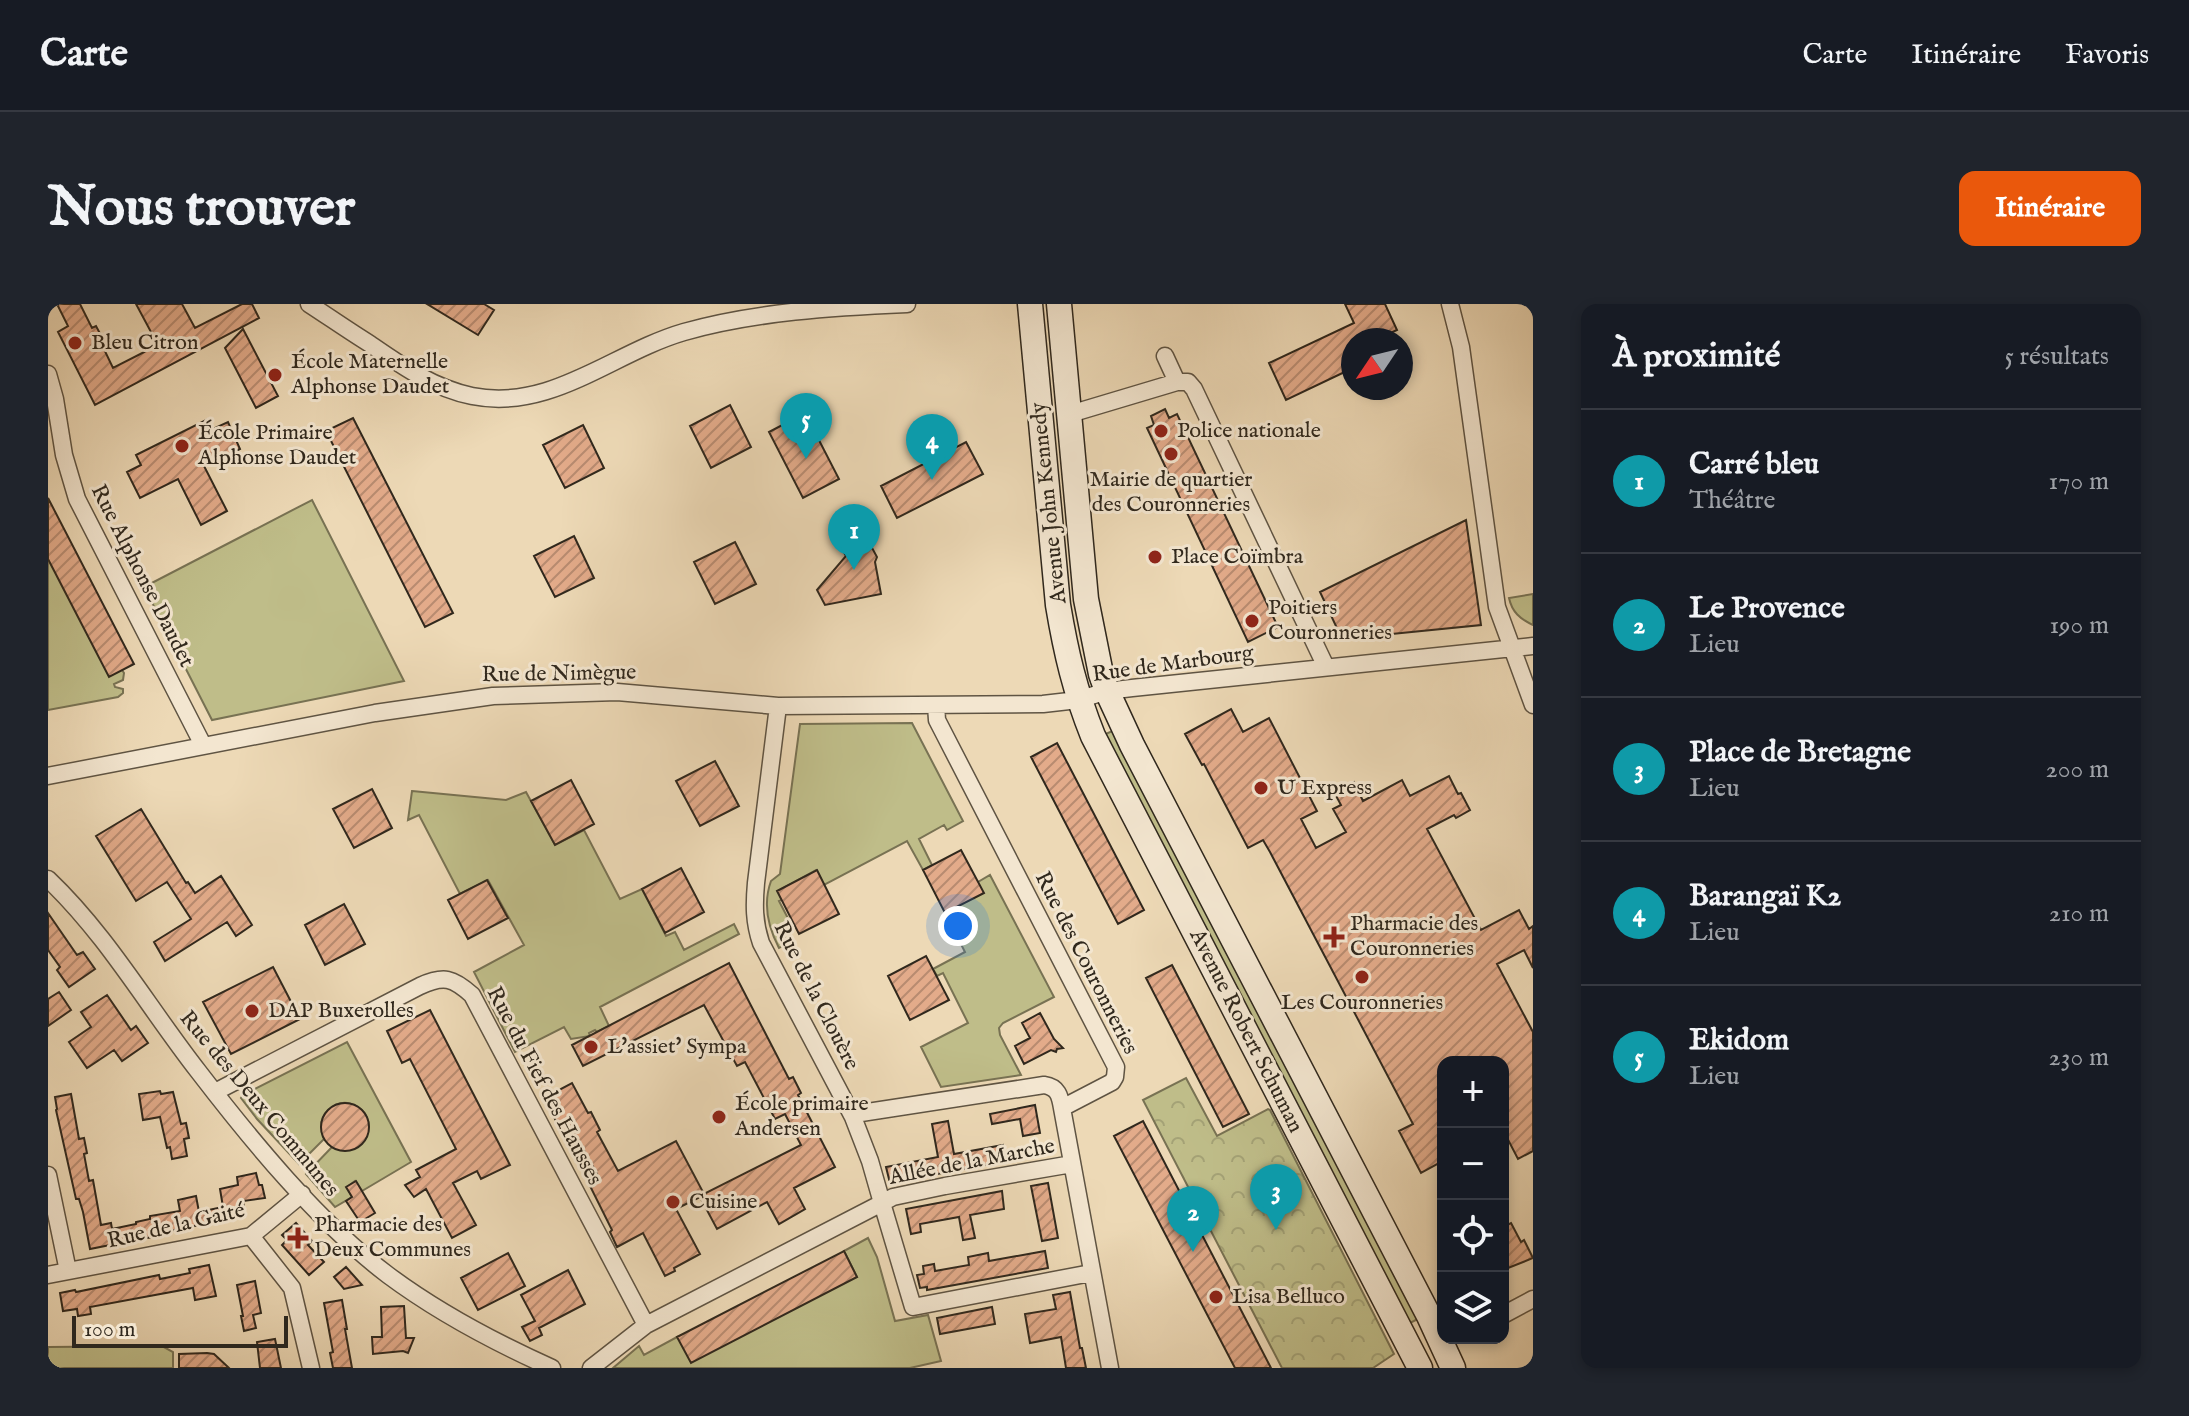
<!DOCTYPE html>
<html lang="fr">
<meta charset="utf-8">
<style>
:root{--surface:#171b24;--page:#20242c;--text:#f1f3f6;--muted:#9ea1a6;--line:#363941;--accent:#ea580c}
body{margin:0;font-family:"IM FELL English",serif;background:var(--page);color:var(--text)}
.controls{position:absolute;right:24px;bottom:24px;display:grid;overflow:hidden;border-radius:16px;box-shadow:0 4px 12px #0003}
.controls button{width:72px;height:72px;display:grid;place-items:center;padding:0;border:0;border-bottom:2px solid var(--line);background:var(--surface);color:var(--text);font:40px sans-serif}
.compass{position:absolute;left:1293px;top:24px;width:72px;height:72px;border-radius:50%;background:var(--surface);box-shadow:0 4px 12px #0003;rotate:235deg}
.scale{position:absolute;left:24px;bottom:20px;width:216px;box-sizing:border-box;padding-left:8px;border:4px solid #30281d;border-top:0;font-size:22px;line-height:28px;white-space:nowrap;color:#30281d;-webkit-text-stroke:6px #f3e6d0;paint-order:stroke}
.you{position:absolute;left:910px;top:622px;width:28px;height:28px;margin:-20px;border:6px solid #fff;border-radius:50%;background:#1a73e8;box-shadow:0 0 0 12px #1a73e833}
.badge{display:grid;place-items:center;width:52px;height:52px;border-radius:50%;background:var(--accent);color:#fff;font-size:26px;font-weight:700}
.pin{position:absolute;translate:-50% -66px;filter:drop-shadow(0 2px 4px #0008)}
.pin::after{content:'';position:absolute;top:42px;width:28px;height:24px;background:inherit;clip-path:polygon(0 0,100% 0,50% 100%)}
.list{margin:0;padding:0;list-style:none}
h2{display:flex;justify-content:space-between;align-items:center;height:104px;margin:0;padding:0 32px;font-size:34px}
h2 small{font-size:26px;font-weight:400;color:var(--muted)}
.list li{display:grid;grid-template-columns:52px 1fr auto;gap:24px;align-items:center;box-sizing:border-box;height:144px;padding:0 32px;border-top:2px solid var(--line)}
.list b{display:block;font-size:30px;white-space:nowrap}
.list p{margin:0;font-size:26px;white-space:nowrap;color:var(--muted)}
.list em{font-size:26px;font-style:normal;color:var(--muted)}
.icon{flex:none;width:44px;height:44px;fill:none;stroke:currentColor;stroke-width:2;stroke-linecap:round;stroke-linejoin:round}
.map{position:relative;flex:none;width:1485px;height:1064px;overflow:hidden;border-radius:16px}
header{display:flex;align-items:center;gap:48px;box-sizing:border-box;height:112px;padding:0 40px;background:var(--surface);border-bottom:2px solid var(--line)}
header strong{font-size:38px}
nav{display:flex;gap:44px;margin-inline-start:auto;font-size:28px}
.intro{display:flex;align-items:center;justify-content:space-between;box-sizing:border-box;height:192px;padding:0 48px}
h1{margin:0;font-size:56px}
.button{padding:20px 36px;border-radius:16px;background:var(--accent);color:#fff;font-size:28px;font-weight:700}
main{display:flex;gap:48px;padding:0 48px}
aside{flex:1;background:var(--surface);border-radius:16px;box-shadow:0 4px 12px #0003}
.map>svg:first-child{display:block}
</style>
<header>
<strong>Carte</strong>
<nav><a>Carte</a><a>Itinéraire</a><a>Favoris</a></nav>
</header>
<div class="intro"><h1>Nous trouver</h1><a class="button">Itinéraire</a></div>
<main>
<div class="map">
<svg width="1485" height="1064" viewBox="0 0 1485 1064">
<defs>
<pattern id="park-crowns" width="20" height="18" patternUnits="userSpaceOnUse" patternTransform="scale(2)"><rect width="20" height="18" fill="#bfbd89"/><path d="M2 6a3 3 0 1 1 6 0M12 15a3 3 0 1 1 6 0" fill="none" stroke="#a4a276"/></pattern>
<pattern id="building-hatch" width="6" height="6" patternUnits="userSpaceOnUse" patternTransform="scale(2)"><rect width="6" height="6" fill="#e3ab8a"/><path d="M-1 1l2-2M0 6l6-6M5 7l2-2" fill="none" stroke="#b88b70"/></pattern>
</defs>
<rect width="100%" height="100%" fill="#edd9b6"/>
<filter id="stains"><feTurbulence type="fractalNoise" baseFrequency=".0025" numOctaves="4"/><feColorMatrix values="0 0 0 0 .2 0 0 0 0 .09 0 0 0 0 .02 0 0 0 .5 -.17"/></filter>
<radialGradient id="worn" r=".72"><stop offset=".6" stop-color="#630" stop-opacity="0"/><stop offset="1" stop-color="#630" stop-opacity=".3"/></radialGradient>
<!-- green -->
<path fill="#bfbd89" stroke="#787253" stroke-width="2" d="M264,196L356,377L164,416L96,283Z
M0,255L76,369L75,376L66,380L67,383L75,385V389L70,393L0,406Z
M1485,290V321C1472,315 1464,308 1461,294Z
M864,419L915,517L899,526L896,521L871,535L884,561L875,566L859,537L776,581L768,566L730,587L734,596L731,597L744,622L734,627L740,639L731,644C720,623 715,599 723,577L732,570L752,420Z
M1069,425L1374,1013L1360,1020L1053,432Z
M364,487L458,496L478,488L507,541L536,526L572,595L594,585L618,632L627,628L636,646L686,620L691,630L552,703L561,722L549,728L547,726L541,729L542,732L523,735L516,723L467,748L426,668L476,641L440,576L412,590L371,511L360,516Z
M942,571L1006,693L955,719L951,724L952,731L973,771L893,783L873,743L920,719L895,669L889,672L885,665L917,648L897,609L930,578Z
M299,738L363,858L314,887L307,877L299,883L304,893L287,903L258,870L284,843C319,859 336,810 303,800C295,797 287,800 280,806C272,814 272,825 276,835L251,860L209,815L193,794L195,791Z
M820,934L829,953L847,1017L880,1011L893,1057L862,1064H565L591,1042L596,1051L629,1033L809,973L796,947Z
M114,1042L125,1048V1064H0V1043Z"/>
<!-- park -->
<path fill="url(#park-crowns)" stroke="#787253" stroke-width="2" d="M1138,774L1169,832L1220,805L1222,806L1346,1050L1325,1064H1234L1095,796Z"/>
<!-- building -->
<path fill="url(#building-hatch)" stroke="#30281d" stroke-width="2" d="M9,0H32L44,24L48,22L57,39L54,41L65,64L110,41L88,0H134L147,24L194,0H204L211,14L47,101L10,28L20,22Z
M379,0H436L446,6L430,31Z
M1297,0H1337L1349,26L1338,31L1340,36H1305V64L1238,96L1221,59L1306,19Z
M195,25L230,92L208,104L177,44Z
M682,101L703,143L663,164L642,122Z
M1117,105L1121,114L1129,110L1230,323L1200,338L1099,124L1106,121L1103,112Z
M757,109L791,175L755,194L721,128Z
M305,114L405,309L377,323L278,127Z
M160,115L165,125L180,118L192,145L156,162L179,207L153,221L130,175L92,194L79,168L93,161L88,151Z
M535,121L556,164L517,184L495,141Z
M918,138L935,170L849,214L833,182Z
M0,194L86,360L61,373L0,255Z
M1418,216L1433,321L1294,335L1272,288Z
M817,231L829,253L827,258L833,290L777,301L769,286L798,252L794,245Z
M526,232L546,274L507,293L486,252Z
M687,238L708,280L667,300L646,258Z
M1183,405L1195,428L1221,414L1269,507L1253,515L1268,544L1298,528L1285,505L1293,501L1286,488L1306,478L1315,497L1354,476L1362,492L1401,472L1410,490L1413,489L1422,506L1408,514L1406,511L1379,525L1433,626L1471,606L1481,625L1485,622V664L1476,646L1449,660L1485,728V847L1470,855L1455,826V758H1395V857L1373,869L1351,827L1365,820L1222,548L1215,536L1200,544L1156,460L1154,461L1137,430Z
M1009,439L1096,606L1070,620L983,453Z
M667,457L691,502L652,522L628,477Z
M523,476L546,520L507,541L483,497Z
M324,485L344,524L306,544L285,505Z
M93,505L138,579L140,578L147,589L173,572L204,621L188,632L179,618L117,657L106,638L143,615L119,578L88,597L48,532Z
M913,546L936,589L897,609L875,566Z
M633,564L656,608L617,629L594,585Z
M769,566L791,610L751,630L729,587Z
M439,576L460,614L420,635L400,596Z
M296,600L317,640L277,661L257,621Z
M0,609L29,651L35,648L47,665L21,683L9,666L12,663L0,646Z
M878,652L901,696L862,716L840,672Z
M681,659L741,775L745,773L753,789L750,791L787,863L746,884L757,905L731,920L719,898L669,925L652,893L628,905L652,950L626,964L627,967L617,972L595,929L569,943L562,928L564,926L539,876L549,870L531,837L521,842L496,794L524,779L540,809L543,808L552,826L549,828L570,867L628,837L656,890L753,841L737,810L727,815L697,758L689,762L656,701L535,762L524,741Z
M1124,661L1201,810L1175,823L1098,674Z
M225,663L252,715L183,750L155,698Z
M11,688L23,706L0,722V695Z
M59,691L83,726L88,722L100,739L74,757L66,746L39,764L21,738L43,723L33,708Z
M382,706L462,861L433,875L429,867L405,879L428,921L404,934L378,885L366,893L357,881L372,873L368,866L408,845L362,755L354,759L339,727Z
M992,709L1006,735L1015,744L1009,745L1008,748L1003,746L976,760L967,742L982,734L974,719Z
M112,787L113,790L125,788L133,820L138,819L141,834L136,835L139,852L124,855L122,843L119,844L112,813L95,816L91,790Z
M23,790L31,835L36,834L39,849L36,850L41,877L45,876L53,921L63,919L64,925L88,920V918L102,915V912L132,907L130,896L148,892L151,908L175,903L172,885L190,881L189,873L208,869L211,881H214L217,894L195,897L197,912L106,930V933L66,938L67,940L42,945L35,908L31,895H28L8,806L9,805L7,793Z
M273 823a24 24 0 1 1 48 0a24 24 0 1 1-48 0Z
M987,801L992,829L975,832L972,815L944,820L942,810Z
M900,817L906,850L955,841L957,857L842,879L838,863L890,853L884,820Z
M1095,817L1223,1064H1187L1066,832Z
M308,877L327,909L312,918L298,897L304,893L298,883Z
M1000,879L1010,934L994,937L983,882Z
M954,887L956,905L922,911L927,934L915,936L911,913L872,920L873,928L863,930L858,905Z
M248,919L264,937L260,941L276,958L261,971L234,941L239,936L234,931Z
M1463,919L1473,938L1476,936L1485,954L1455,966V923Z
M796,947L809,973L643,1059L629,1033Z
M997,947L1000,964L879,986V983L872,984L869,971L876,970L875,962L886,960L887,967L921,961L920,953L940,949L941,957Z
M460,949L477,982L430,1006L413,974Z
M161,961L168,992L147,996L145,984L42,1003L43,1010L30,1012L29,1005L15,1007L12,989L27,986L28,988L111,971L112,975L142,969L141,965Z
M298,963L314,981L296,985L286,973Z
M520,966L537,1000L491,1024L494,1031L482,1037L474,1023L487,1017L473,991Z
M207,977L213,1009L205,1011L208,1024L196,1027L193,1012H195L189,981Z
M1022,988L1032,1044H1034L1038,1064H1018L1013,1033L982,1039L977,1010L1008,1005L1005,991Z
M294,996L299,1025H297L304,1064H285L282,1049L285,1048L276,999Z
M356,1002L358,1034H366L360,1049L355,1047L325,1050L324,1033H334L333,1003Z
M944,1003L947,1020L892,1030L889,1014Z
M227,1035L233,1064H212L209,1038Z
M159,1049L166,1050L181,1064H131V1050Z"/>
<g fill="none" stroke-linecap="round" stroke-linejoin="round">
<!-- street casing -->
<g stroke="#5f5443" stroke-width="19">
<path id="street" d="M261,0C281,13 301,27 322,40C354,62 385,84 424,92C503,108 564,49 636,28C706,8 787,3 859,0
M1402,0L1413,43L1449,303L1485,401
M1117,52L1129,78
M0,70L7,95L16,151L29,195L155,441
M1022,110L1129,78H1140L1146,85L1278,363
M888,401L889,416L1068,763L1067,773L1064,778L1014,804L1062,1064
M0,472L327,409L445,392L569,388L730,402L995,400L1030,396L1059,387L1084,384L1485,342
M0,575C59,631 100,703 150,767C203,836 270,918 340,971C391,1009 446,1038 504,1064
M167,788L372,682C396,671 405,674 424,691L598,1021
M805,813L813,809L996,781C1010,783 1012,792 1014,804
M1024,860L897,882L845,893L834,899L865,1003L1043,969
M0,871L20,967
M203,932L244,984L263,1064
M0,971L203,932L254,890
M1455,1011L1485,995
M543,1064L598,1021L834,899L822,857L805,813L713,639C706,618 706,601 708,579L730,402"/>
</g>
<!-- secondary casing -->
<g stroke="#30281d" stroke-width="27">
<path id="secondary" d="M982,0L1010,301C1018,349 1027,387 1045,432L1372,1064
M1011,0L1038,295L1053,370L1059,387L1084,441L1381,1012L1405,1064"/>
</g>
<!-- street -->
<use href="#street" stroke="#f3e6d0" stroke-width="16"/>
<!-- secondary -->
<use href="#secondary" stroke="#f3e6d0" stroke-width="24"/>
</g>
<!-- markers -->
<g fill="#8f2418" stroke="#f3e6d0" stroke-width="3">
<circle cx="27" cy="39" r="8"/>
<circle cx="227" cy="71" r="8"/>
<circle cx="1113" cy="127" r="8"/>
<circle cx="134" cy="142" r="8"/>
<circle cx="1123" cy="150" r="8"/>
<circle cx="1107" cy="253" r="8"/>
<circle cx="1204" cy="317" r="8"/>
<circle cx="1213" cy="484" r="8"/>
<path d="M1282 621h8v8h8v8h-8v8h-8v-8h-8v-8h8z"/>
<circle cx="1314" cy="673" r="8"/>
<circle cx="204" cy="707" r="8"/>
<circle cx="543" cy="743" r="8"/>
<circle cx="671" cy="813" r="8"/>
<circle cx="625" cy="898" r="8"/>
<path d="M246 922h8v8h8v8h-8v8h-8v-8h-8v-8h8z"/>
<circle cx="1168" cy="993" r="8"/>
</g>
<g text-anchor="middle" dominant-baseline="central" stroke-width="6" stroke-linejoin="round" paint-order="stroke">
<!-- poi labels -->
<g font-size="22" fill="#30281d" stroke="#f3e6d0" text-anchor="start">
<text x="43" y="39">Bleu Citron</text>
<text x="243" y="58">École Maternelle<tspan x="243" dy="25">Alphonse Daudet</tspan></text>
<text x="1129" y="127">Police nationale</text>
<text x="150" y="129">École Primaire<tspan x="150" dy="25">Alphonse Daudet</tspan></text>
<text x="1123" y="176" text-anchor="middle">Mairie de quartier<tspan x="1123" dy="25">des Couronneries</tspan></text>
<text x="1123" y="253">Place Coïmbra</text>
<text x="1220" y="304">Poitiers<tspan x="1220" dy="25">Couronneries</tspan></text>
<text x="1229" y="484">U Express</text>
<text x="1302" y="620">Pharmacie des<tspan x="1302" dy="25">Couronneries</tspan></text>
<text x="1314" y="699" text-anchor="middle">Les Couronneries</text>
<text x="220" y="707">DAP Buxerolles</text>
<text x="559" y="743">L'assiet' Sympa</text>
<text x="687" y="800">École primaire<tspan x="687" dy="25">Andersen</tspan></text>
<text x="641" y="898">Cuisine</text>
<text x="266" y="921">Pharmacie des<tspan x="266" dy="25">Deux Communes</tspan></text>
<text x="1184" y="993">Lisa Belluco</text>
</g>
<!-- street labels -->
<g font-size="22" fill="#30281d" stroke="#f3e6d0">
<text transform="translate(1001 199) rotate(-96)">Avenue John Kennedy</text>
<text transform="translate(94 272) rotate(63)">Rue Alphonse Daudet</text>
<text transform="translate(1125 360) rotate(-8)">Rue de Marbourg</text>
<text transform="translate(511 370) rotate(-1)">Rue de Nimègue</text>
<text transform="translate(1038 659) rotate(63)">Rue des Couronneries</text>
<text transform="translate(768 692) rotate(63)">Rue de la Clouère</text>
<text transform="translate(1198 727) rotate(63)">Avenue Robert Schuman</text>
<text transform="translate(496 782) rotate(62)">Rue du Fief des Hausses</text>
<text transform="translate(211 800) rotate(50)">Rue des Deux Communes</text>
<text transform="translate(924 858) rotate(-11)">Allée de la Marche</text>
<text transform="translate(128 922) rotate(-13)">Rue de la Gaité</text>
</g>
</g>
<rect width="100%" height="100%" filter="url(#stains)"/>
<rect width="100%" height="100%" fill="url(#worn)"/>
</svg>
<div class="controls">
<button>+</button>
<button>−</button>
<button><svg class="icon" aria-label="locate" viewBox="0 0 24 24"><circle cx="12" cy="12" r="6"/><path d="M12 2v4M12 18v4M2 12h4M18 12h4"/></svg></button>
<button><svg class="icon" aria-label="layers" viewBox="0 0 24 24"><path d="M12 4l9 5-9 5-9-5zM3 14l9 5 9-5"/></svg></button>
</div>
<svg class="compass" viewBox="-18 -18 36 36"><path d="M0-13l5 13h-10z" fill="#e53935"/><path d="M0 13l5-13h-10z" fill="#9ea1a6"/></svg>
<div class="scale">100 m</div>
<div class="you"></div>
<div class="pin badge" style="left:806px;top:266px;background:#0f9aa8">1</div>
<div class="pin badge" style="left:1145px;top:948px;background:#0f9aa8">2</div>
<div class="pin badge" style="left:1228px;top:926px;background:#0f9aa8">3</div>
<div class="pin badge" style="left:884px;top:176px;background:#0f9aa8">4</div>
<div class="pin badge" style="left:758px;top:155px;background:#0f9aa8">5</div>
</div>
<aside>
<h2>À proximité<small>5 résultats</small></h2>
<ul class="list">
<li><span class="badge" style="background:#0f9aa8">1</span><div><b>Carré bleu</b><p>Théâtre</p></div><em>170 m</em></li>
<li><span class="badge" style="background:#0f9aa8">2</span><div><b>Le Provence</b><p>Lieu</p></div><em>190 m</em></li>
<li><span class="badge" style="background:#0f9aa8">3</span><div><b>Place de Bretagne</b><p>Lieu</p></div><em>200 m</em></li>
<li><span class="badge" style="background:#0f9aa8">4</span><div><b>Barangaï K2</b><p>Lieu</p></div><em>210 m</em></li>
<li><span class="badge" style="background:#0f9aa8">5</span><div><b>Ekidom</b><p>Lieu</p></div><em>230 m</em></li>
</ul>
</aside>
</main>
